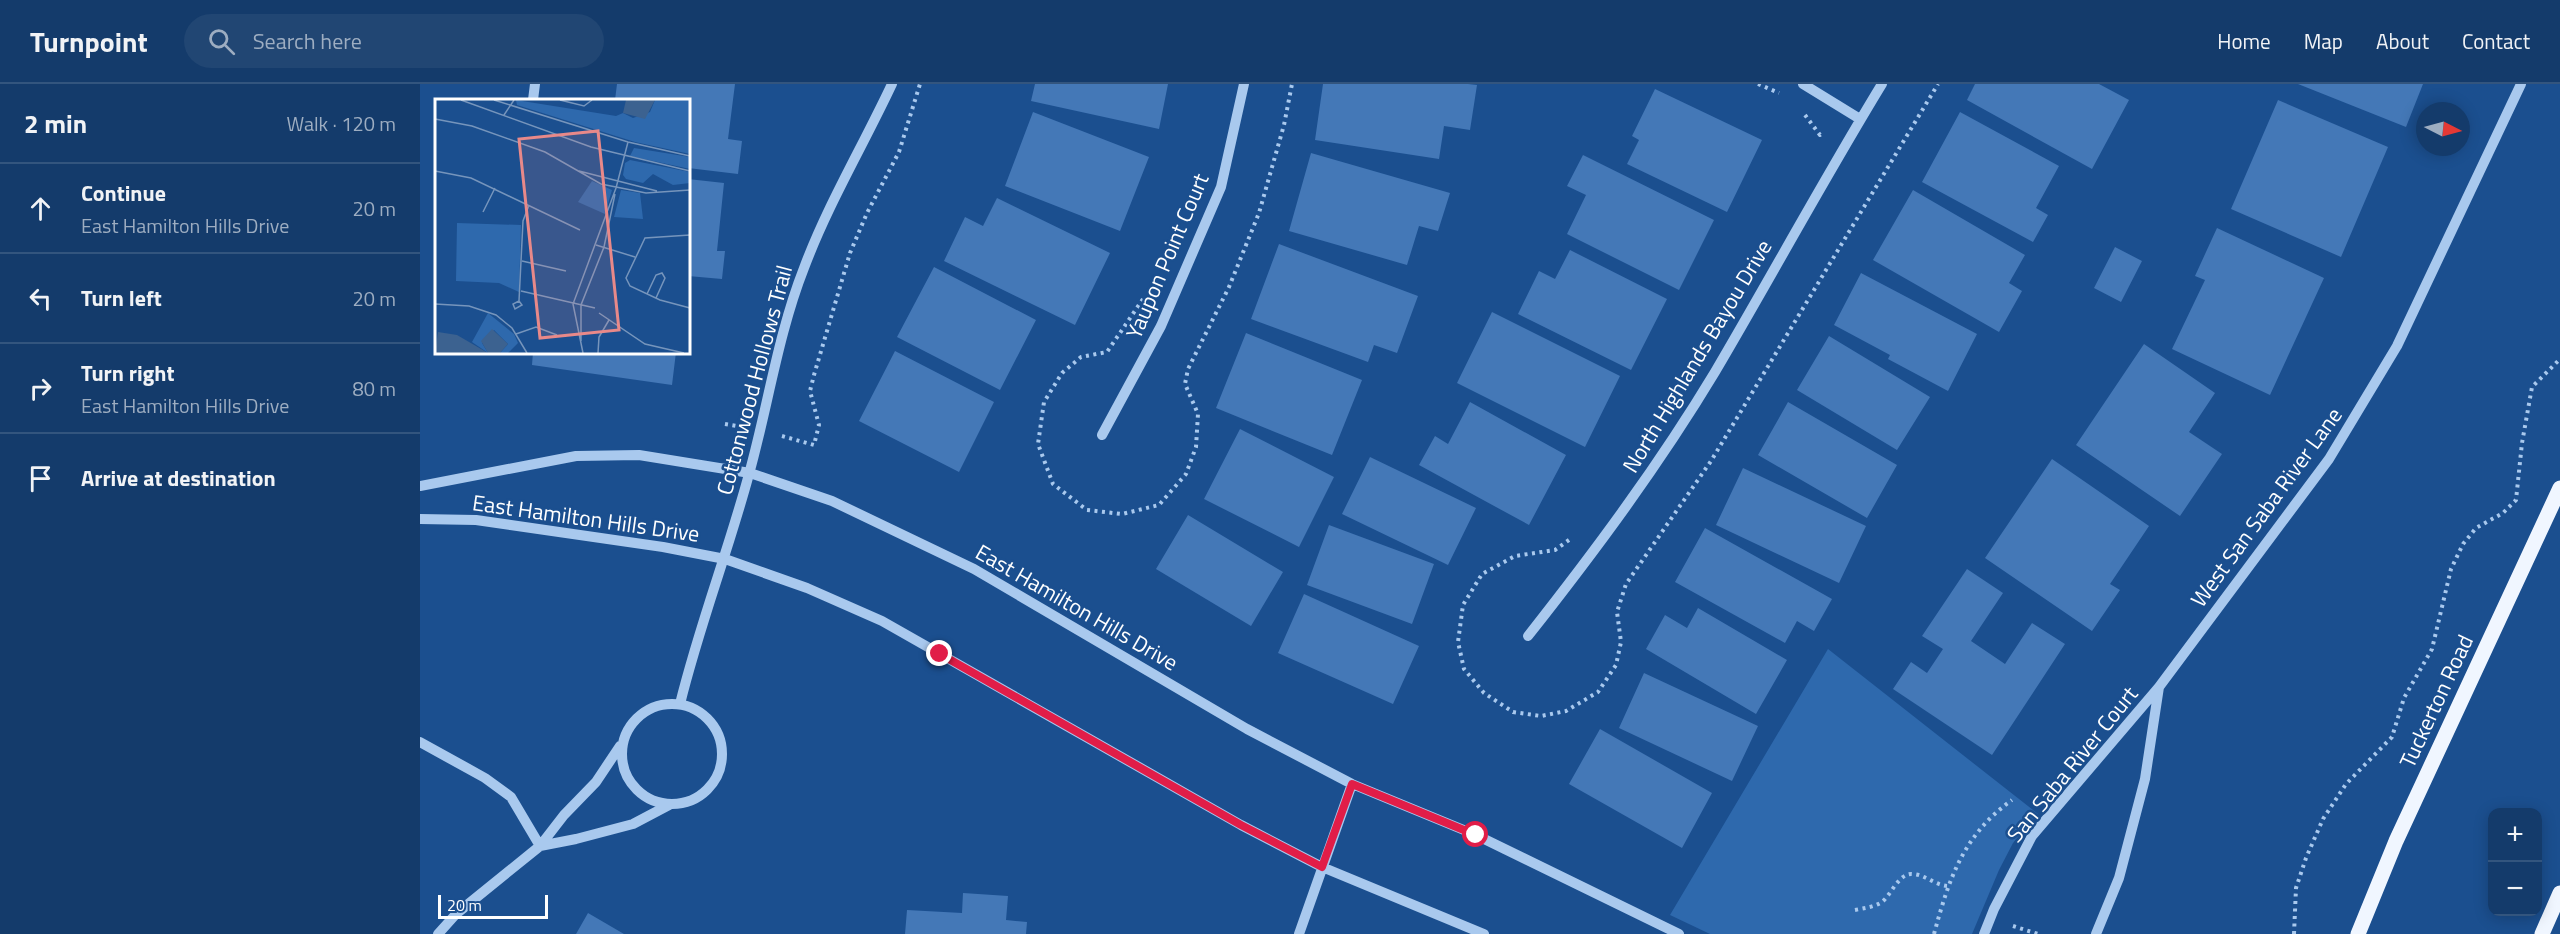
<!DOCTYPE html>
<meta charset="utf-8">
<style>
:root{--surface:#143b6b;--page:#214673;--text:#f1f3f6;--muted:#9dadc1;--line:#33557e}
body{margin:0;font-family:"Titillium Web",sans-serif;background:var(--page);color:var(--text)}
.controls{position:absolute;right:18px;bottom:18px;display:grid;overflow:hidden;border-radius:12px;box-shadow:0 3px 15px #0003}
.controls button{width:54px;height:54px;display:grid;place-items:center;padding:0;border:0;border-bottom:2px solid var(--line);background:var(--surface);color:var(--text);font:30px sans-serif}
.compass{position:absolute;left:1996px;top:18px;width:54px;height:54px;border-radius:50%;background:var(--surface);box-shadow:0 3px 15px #0003;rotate:96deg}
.scale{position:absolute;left:18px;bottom:15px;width:110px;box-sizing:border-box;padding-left:6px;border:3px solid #fff;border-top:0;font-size:16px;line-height:21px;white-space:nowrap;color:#fff;-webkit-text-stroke:4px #1b4f8f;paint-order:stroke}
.stop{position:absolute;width:18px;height:18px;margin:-14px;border:4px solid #e11d48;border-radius:50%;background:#fff}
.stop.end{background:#e11d48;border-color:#fff;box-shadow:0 2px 6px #0008}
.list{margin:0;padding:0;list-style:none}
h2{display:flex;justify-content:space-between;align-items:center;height:78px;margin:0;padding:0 24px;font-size:26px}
h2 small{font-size:20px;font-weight:400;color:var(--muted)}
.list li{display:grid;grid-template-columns:39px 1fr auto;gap:18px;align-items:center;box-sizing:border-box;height:90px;padding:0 24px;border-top:2px solid var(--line)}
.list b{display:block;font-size:22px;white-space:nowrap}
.list p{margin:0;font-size:20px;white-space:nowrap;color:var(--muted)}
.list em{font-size:20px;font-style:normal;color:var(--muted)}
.icon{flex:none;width:33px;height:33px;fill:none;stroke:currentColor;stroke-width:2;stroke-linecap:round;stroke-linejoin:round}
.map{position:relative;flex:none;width:2140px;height:850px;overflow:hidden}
header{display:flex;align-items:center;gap:36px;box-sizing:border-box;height:84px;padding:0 30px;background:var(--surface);border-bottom:2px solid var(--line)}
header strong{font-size:28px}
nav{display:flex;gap:33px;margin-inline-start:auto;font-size:21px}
.search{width:420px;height:54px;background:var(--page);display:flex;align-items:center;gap:15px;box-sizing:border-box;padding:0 21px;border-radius:33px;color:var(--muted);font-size:22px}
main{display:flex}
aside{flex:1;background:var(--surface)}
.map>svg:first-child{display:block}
</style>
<header>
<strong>Turnpoint</strong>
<div class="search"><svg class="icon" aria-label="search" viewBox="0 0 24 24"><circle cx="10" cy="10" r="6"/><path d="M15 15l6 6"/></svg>Search here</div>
<nav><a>Home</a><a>Map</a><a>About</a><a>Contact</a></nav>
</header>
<main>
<aside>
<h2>2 min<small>Walk · 120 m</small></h2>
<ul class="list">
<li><svg class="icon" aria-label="ahead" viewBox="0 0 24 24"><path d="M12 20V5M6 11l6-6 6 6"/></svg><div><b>Continue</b><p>East Hamilton Hills Drive</p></div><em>20 m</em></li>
<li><svg class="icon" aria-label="left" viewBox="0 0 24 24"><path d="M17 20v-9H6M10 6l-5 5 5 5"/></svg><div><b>Turn left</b></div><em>20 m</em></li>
<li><svg class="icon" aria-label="right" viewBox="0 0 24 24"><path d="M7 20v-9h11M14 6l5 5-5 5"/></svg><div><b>Turn right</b><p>East Hamilton Hills Drive</p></div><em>80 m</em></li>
<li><svg class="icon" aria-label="arrive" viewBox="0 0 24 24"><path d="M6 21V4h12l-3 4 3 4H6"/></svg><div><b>Arrive at destination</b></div></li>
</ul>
</aside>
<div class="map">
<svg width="2140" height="850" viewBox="0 0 2140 850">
<rect width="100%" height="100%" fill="#1b4f8f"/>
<!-- green -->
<path fill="#2e69ad" d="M1408,565L1618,730L1593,759L1579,786L1552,850H1290L1250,831Z"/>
<!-- building -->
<path fill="#4478b7" d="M197,0H315L308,55L322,57L318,90L268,84V16H195Z
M615,0H748L739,45L611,17Z
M903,0H1048L1057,1L1050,46L1024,42L1019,75L895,56Z
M1555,0H1679L1709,16L1672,85L1547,16Z
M1878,0H2003L1986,43Z
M1235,5L1342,56L1307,128L1207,80L1219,56L1212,52Z
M1858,16L1968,63L1921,173L1811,125Z
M613,28L729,73L700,147L585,102Z
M1540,28L1639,82L1616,124L1628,131L1613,158L1502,98Z
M891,69L1030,109L1018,147L999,142L987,181L869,147Z
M1163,71L1294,136L1259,206L1147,150L1166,111L1147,102Z
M268,95L304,99L297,167H305L302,195L268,192Z
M1493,106L1605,171L1589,199L1602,207L1579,248L1453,176Z
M577,114L690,169L655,241L524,177L545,133L563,142Z
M1797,144L1904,194L1850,311L1752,265L1785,196L1775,192Z
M859,160L998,212L977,269L954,261L948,278L831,235Z
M1695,163L1722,177L1701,218L1674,204Z
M1150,166L1247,215L1211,286L1098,230L1119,187L1135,195Z
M514,183L616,236L580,306L477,253Z
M1441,189L1557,250L1528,307L1468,275L1470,271L1414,241Z
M1072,228L1200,292L1165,363L1037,299Z
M826,249L942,296L912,371L796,324Z
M1409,252L1510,313L1477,366L1377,306Z
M1724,260L1795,309L1769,348L1802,370L1760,432L1656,361Z
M475,267L574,318L539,388L439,337Z
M113,268H256L252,301L112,281Z
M1050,318L1146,371L1109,441L999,381L1015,352L1028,360Z
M1368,318L1477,381L1447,434L1338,371Z
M820,345L914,393L879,463L784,415Z
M950,373L1056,424L1028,481L922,430Z
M1632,375L1729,442L1690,500L1700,506L1672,547L1565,474Z
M1323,384L1446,442L1419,499L1296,441Z
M768,431L863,488L831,542L736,485Z
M909,441L1014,480L992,540L887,501Z
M1285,444L1412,515L1394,547L1377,537L1365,559L1255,498Z
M1547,485L1583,509L1551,557L1585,580L1612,539L1645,560L1572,671L1473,605L1491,578L1507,589L1523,565L1502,552Z
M884,510L999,562L973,620L858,569Z
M1278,524L1367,576L1336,630L1226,565L1245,531L1267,544Z
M1224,589L1338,642L1312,697L1199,644Z
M1180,645L1292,709L1262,764L1149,700Z
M543,809L588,812L586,836L607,838L606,850H485L487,826L542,829Z
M168,829L204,850H156Z"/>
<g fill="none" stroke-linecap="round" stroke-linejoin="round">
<!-- path -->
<path stroke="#a9c9ee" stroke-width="4" stroke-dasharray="3 4.5" stroke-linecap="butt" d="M1338,0L1359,9
M1385,31L1400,51L1402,49
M723,215L687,268L661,273L642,289L624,318L618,360L633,400L667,426L702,430L739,421L766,390L776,363L778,330L765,300L768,285L809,203L839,129L864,41L872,0
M305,340L317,342
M362,352L394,361L399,341L390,307L394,291L430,169L447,129L479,68L500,0
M1149,456L1135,466L1095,472L1062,490L1043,521L1038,558L1044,585L1064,609L1093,628L1121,632L1146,627L1178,608L1196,581L1201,558L1197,528L1206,500L1291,377L1518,0
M1435,826C1445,824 1454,823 1462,818C1471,811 1479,789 1492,790C1504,790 1515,801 1527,802
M1593,842L1618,850
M1514,850C1529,795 1543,751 1592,716
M1874,850L1876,804L1886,774L1903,735L1926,700L1972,653L1984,614L2012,565L2031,485L2043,460L2056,444L2083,429L2096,416L2102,359L2112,303L2140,275"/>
<!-- minor -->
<path stroke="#a9c9ee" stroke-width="10" d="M1383,0L1440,35
M113,16L115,0
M682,351L741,242L801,103L824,0
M0,402L156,372L219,371L330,389L412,417L554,485L827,645L932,700L1056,751L1259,850
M0,435L56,436L243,463L305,475L387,504L462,537L821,741L902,783L1064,850
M1108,552C1175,467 1239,381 1295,288C1351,193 1404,95 1462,0
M202 670a50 50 0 1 1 100 0a50 50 0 1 1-100 0Z
M260,620C279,542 308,468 329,390C348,322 358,250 384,184C408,120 443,62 472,0
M0,658L65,694L91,713L120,762
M120,762L156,755L213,740L249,721
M18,850L36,830L120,762L144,731L176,698L200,662
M879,850L932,700
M1564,850L1574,825L1612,752L1739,603L1909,375L1977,262L2101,0
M1676,850L1699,794L1725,695L1739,603"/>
<!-- major -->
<path stroke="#f0f6ff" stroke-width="15" d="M1938,850L1976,757L2140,404
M2122,850L2140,809"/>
</g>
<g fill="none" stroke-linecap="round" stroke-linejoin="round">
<!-- route -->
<path stroke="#e11d48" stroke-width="8" d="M520,570L821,741L902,783L932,700L1056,751"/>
</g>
<g text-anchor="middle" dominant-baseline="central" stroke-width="5" stroke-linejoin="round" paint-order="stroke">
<!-- street labels -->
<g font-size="22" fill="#fff" stroke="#1b4f8f">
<text transform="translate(747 172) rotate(-67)">Yaupon Point Court</text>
<text transform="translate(1277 272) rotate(-59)">North Highlands Bayou Drive</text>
<text transform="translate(334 296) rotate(-75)">Cottonwood Hollows Trail</text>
<text transform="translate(1846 423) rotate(-54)">West San Saba River Lane</text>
<text transform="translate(166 434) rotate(8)">East Hamilton Hills Drive</text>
<text transform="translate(657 523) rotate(30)">East Hamilton Hills Drive</text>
<text transform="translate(2016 617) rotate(-65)">Tuckerton Road</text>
<text transform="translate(1652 680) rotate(-51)">San Saba River Court</text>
</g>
</g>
<!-- overview -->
<g transform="translate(15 15)">
<rect width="255" height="255" fill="#1b4f8f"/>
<path d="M81,1L181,17L188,14L198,19L215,13L220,1H255V55L200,43L82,6ZM199,49L255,58V70L195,57ZM195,61L255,73V84L238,86L218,75L208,84L191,80L188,76L190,64ZM157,82L177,91L170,115L143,103ZM186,91L205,94L208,120L179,118ZM22,124L86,126L84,193L64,184L21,182ZM53,214L79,235L83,244L73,254H65L73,245L59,231L47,244L53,254L37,243Z" fill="#2e69ad"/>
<path d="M191,1H220L210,20L188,14ZM57,230L73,245L65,254H0L3,233L22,236L53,254L46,242Z" fill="#3c6290"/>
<path fill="none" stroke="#7695bc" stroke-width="1.5" d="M26,1L156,48L255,72M59,1L193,43L255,57M125,1L149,7L157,1M69,16L79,1M0,20L37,27L110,53L166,85L211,94L255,91M0,72L36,79L145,131M144,72L222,92M48,113L60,89M255,136L210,139L191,179L195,187L225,201L255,209M161,146L200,158M87,162L131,172M86,192L160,209M212,195L221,176L227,174L230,179L221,199M84,202L78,205L80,210L87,206L84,202L88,122L94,106M0,205L34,207L61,216L77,229L92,254M164,214L210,245L249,254M81,235L101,228L122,236M146,242V206L169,148L180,95M148,254L138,205L181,89L193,43M163,254L164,238L174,221"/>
<path fill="#e88989" fill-opacity="0.15" stroke="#e88989" stroke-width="3" d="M163,32L184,231L105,239L84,40Z"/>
<rect width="255" height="255" fill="none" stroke="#fff" stroke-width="3"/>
</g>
</svg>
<div class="controls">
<button>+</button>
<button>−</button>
</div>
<svg class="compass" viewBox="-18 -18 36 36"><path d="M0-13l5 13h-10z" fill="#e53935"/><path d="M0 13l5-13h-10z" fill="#9dadc1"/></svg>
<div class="scale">20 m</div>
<div class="stop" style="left:1056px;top:751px"></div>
<div class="stop end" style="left:520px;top:570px"></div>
</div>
</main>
